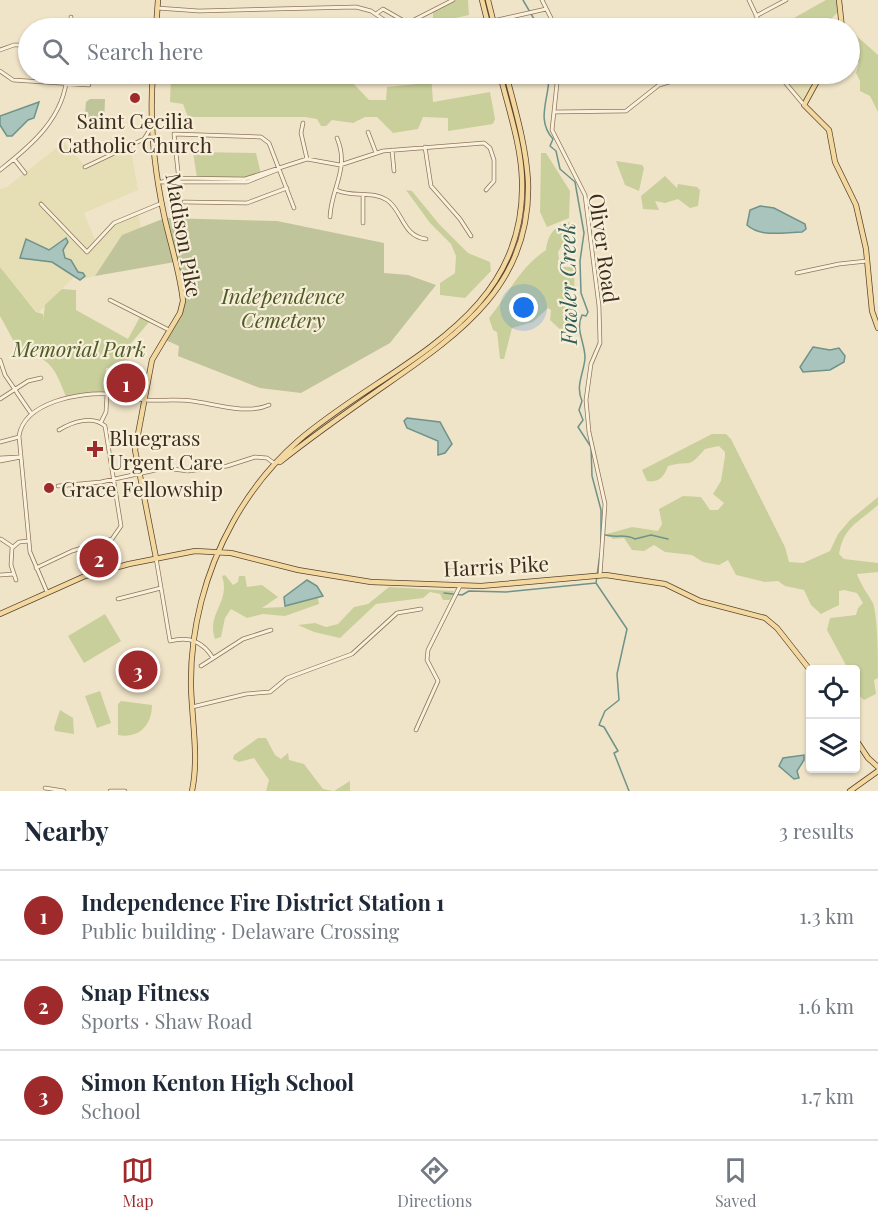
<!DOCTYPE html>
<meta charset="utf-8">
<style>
:root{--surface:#fff;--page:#f2f2f3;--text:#1f2937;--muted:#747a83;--line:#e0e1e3;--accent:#9e2a2b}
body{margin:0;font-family:"Playfair Display",serif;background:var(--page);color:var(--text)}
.controls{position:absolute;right:18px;bottom:18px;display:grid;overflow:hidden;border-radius:6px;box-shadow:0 2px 4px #0004}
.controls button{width:54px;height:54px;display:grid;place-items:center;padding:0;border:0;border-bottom:2px solid var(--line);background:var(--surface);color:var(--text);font:30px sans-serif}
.you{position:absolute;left:524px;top:308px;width:21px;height:21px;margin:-15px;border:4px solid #fff;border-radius:50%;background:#1a73e8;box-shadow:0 0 0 9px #1a73e833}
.badge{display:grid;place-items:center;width:39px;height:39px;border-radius:50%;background:var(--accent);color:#fff;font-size:20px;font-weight:700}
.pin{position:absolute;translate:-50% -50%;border:3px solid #fff;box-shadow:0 2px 6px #0006}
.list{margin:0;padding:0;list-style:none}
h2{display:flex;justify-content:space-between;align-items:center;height:78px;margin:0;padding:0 24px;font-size:26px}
h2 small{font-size:20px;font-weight:400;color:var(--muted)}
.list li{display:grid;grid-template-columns:39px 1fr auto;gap:18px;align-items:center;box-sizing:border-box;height:90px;padding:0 24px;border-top:2px solid var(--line)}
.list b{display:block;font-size:22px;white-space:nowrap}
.list p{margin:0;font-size:20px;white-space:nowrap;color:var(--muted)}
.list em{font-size:20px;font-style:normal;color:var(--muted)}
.icon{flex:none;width:33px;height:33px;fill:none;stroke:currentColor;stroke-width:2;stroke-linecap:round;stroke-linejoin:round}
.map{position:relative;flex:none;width:878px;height:791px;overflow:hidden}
.search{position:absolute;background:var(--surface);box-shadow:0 2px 4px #0004;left:18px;right:18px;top:18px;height:66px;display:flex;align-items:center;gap:15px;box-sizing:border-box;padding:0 21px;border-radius:33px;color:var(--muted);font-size:22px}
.sheet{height:348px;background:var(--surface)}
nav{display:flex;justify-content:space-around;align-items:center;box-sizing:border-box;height:84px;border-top:2px solid var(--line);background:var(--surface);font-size:16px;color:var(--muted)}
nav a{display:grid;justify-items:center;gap:3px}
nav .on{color:var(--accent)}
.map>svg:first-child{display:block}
</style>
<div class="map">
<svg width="878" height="791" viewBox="0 0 878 791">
<rect width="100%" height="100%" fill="#f0e4c8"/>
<!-- farmland -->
<path fill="#e6deb5" d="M778,74H821L804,105Z
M64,142L86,167L130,145L138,190L84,213L96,242L110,226L138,213L141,228L122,235L95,276L83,279L77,274L38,313L0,267V189L7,187Z"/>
<!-- green -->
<path fill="#c9cf9b" d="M456,0H468L469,15L433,23V11Z
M826,0H839L838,12L822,28H776Z
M850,30L878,55V112L870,96L860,91V81L856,73L859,63L850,50Z
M171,74H340L351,81L369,100H386L387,87L417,84L419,74H431L433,102L490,92L495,119L493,124L448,131V118L423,117L418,129L393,133L377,117H365L353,123L332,120L326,126H321L317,119L305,117H188L183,104L170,102Z
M193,152L256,153L261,174L244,181L185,180L197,178Z
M541,153H546L570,191L569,218L547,227L540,212Z
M616,161L642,165L644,168L639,191L625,185Z
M665,176L677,188L678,184L697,187L700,190L698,206L690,208L678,199L665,203L655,201L659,210L643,209L641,196Z
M406,190L412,191L439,224L468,253L490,262L491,271L465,298L440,295V283L455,273L456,256L451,244L430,223Z
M570,222L572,230L558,252L560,267H574L575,310L572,334H565L550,320L551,310L548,308L533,322L512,328L504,359H500L497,332L493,330L489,318C509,294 519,268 546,250C548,234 554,226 570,222Z
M0,267L36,312L43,314V320L45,305L62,289L76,290V310L128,339L141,315L150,321L127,348L126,352L129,358L127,370L106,368L104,394L67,399C54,367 53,360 18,349L0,316Z
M712,434H726L731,439L785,547L789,562L803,563L830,551L838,534L850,520L878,497V505C858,523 844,526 839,554L844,559L878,563V572L857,574C861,585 867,593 873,603C878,619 878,658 878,678L874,680L876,694L864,700L856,693V670L848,669L827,630L830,618L856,615L858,608L863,603L857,593L844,590L839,591V605L821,614L811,605L804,590L785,586L778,581L765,582L736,575L728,560L719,565L703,562L692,555L665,552L654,545L644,551L632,550L624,538L613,539L607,534L632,527L658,531L662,524L659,509L683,496L701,497L710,510H718L724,503L713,494L721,481L725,456V452L719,446L705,449C686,471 692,459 668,466C664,477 659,483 647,481L642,470Z
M225,575L233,585L238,582L239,576H245L247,587L262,585L278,597L262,608L284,607L304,599L318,598L319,604L285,616L263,614L247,618L231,609L225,618L221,637L215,639C206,613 231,603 222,576Z
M389,587L454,591L450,600H443L440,594L430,592L423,598L376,604L340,638L314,632L298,625L315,623L326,627L338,624L354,607L368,604Z
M105,614L121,641L84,663L68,636Z
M100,691L111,723L97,728L85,696Z
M121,701L152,705C152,725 139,739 118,735V704Z
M60,710L73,718L74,734L55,731L54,728Z
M258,738H266L275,755L281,759L288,753L289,760L304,764L323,789L334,791L350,781V791H266L269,780L254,758L239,762L233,759L234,755Z"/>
<!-- cemetery -->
<path fill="#bfc49a" d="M90,99H105L104,125L93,129L84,125L86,102Z
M165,218L277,221L384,243V273L408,275L436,285L390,343L301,393L260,388L178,356L179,346L163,339L182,307L175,262L95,276L122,235Z"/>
<!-- water -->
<path fill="#a9c4bc" stroke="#6f938a" stroke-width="1.5" d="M39,102L34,118L28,120L12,136H7L0,125V116Z
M760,206L774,208L805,224L806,229L802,232C785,232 761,238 747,225L750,210Z
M66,238L68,242L63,250L65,258L71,260L78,272L83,273L85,276L80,280L52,262L20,258L26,239L49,250Z
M813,347L830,350L839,348L845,356L844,362L830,370L803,372L800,367Z
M407,418L440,422L452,444L445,453L438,455V441L407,428L404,421Z
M307,580L317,586L323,596L285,606L284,597Z
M804,755V760L797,771L799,778L794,779L779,766L783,758Z"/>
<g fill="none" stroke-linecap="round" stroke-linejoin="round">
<!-- stream -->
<path stroke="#6f938a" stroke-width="1.5" d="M523,0L534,19L545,28
M549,74C550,98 535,119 553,139L550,146L556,151L560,169L575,182L584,233L580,261L581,293L588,312L586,316L582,315C575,330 585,342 585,358C584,373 575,386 582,401L579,410L583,420L578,427L591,447L592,476L601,510V543
M603,534C614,539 624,533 635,539L651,535L668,539
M600,554L596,583L627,629L617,674L619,700L605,711L599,725L604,727L618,751L614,753L629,791
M444,593L462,595L469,591L506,592L596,583"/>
<!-- minor casing -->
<g stroke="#8d765c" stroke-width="4.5">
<path id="minor" d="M542,0L556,28
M749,0L757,17L758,28
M157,8L199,11L356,7L371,11L396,28
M376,14L383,9L404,21L410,22L453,0
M756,16L786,0
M143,23L156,24
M70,28L71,17
M462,28L546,9
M0,50L14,45H28
M0,71L13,80L89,85
M558,74L552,130L585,195L599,306L600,343L591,364L586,400L589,432L605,504L600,575
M778,74L804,105
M554,112L626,111L659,85L696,74
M303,123L301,133L307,159
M368,132L376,153
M425,147L431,186L460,219L471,236
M392,150L394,171
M14,159L25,173
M85,167L144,139L151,128
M0,170C32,145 65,117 67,74
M179,181L174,134L261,137L269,143L294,208
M160,182H247L277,170
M162,182L179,178L245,179L307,159L340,165L383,151L484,143L490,148L494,160V181L486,190
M336,190C352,198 372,190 387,200C403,211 402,236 426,239
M363,195V223
M184,202L247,203L287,188
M41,204L87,252L114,223L162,203
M330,217C331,188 350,169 337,138
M797,273L839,264L867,261
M110,300L169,330
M0,360L5,375L31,413
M17,393L30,412
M0,399L28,381L41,378
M101,422L106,412L107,394
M0,442L19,437
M0,458L19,457
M0,461L21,457
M58,486L101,482L165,468L188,471L227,466L255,457L267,458L275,464
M1,539L13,547
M156,558L170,641C190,636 203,642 213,658
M36,568L72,551L112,539L121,526L105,426C92,415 72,422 59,430
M0,575L14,574
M16,580L11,565L12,548L19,542L29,541
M47,592L30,552L19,436C24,402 80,392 108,394C121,395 133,399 145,400C161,401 176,399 192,401C215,404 247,415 269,405
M118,599L161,588
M201,666L243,639L271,630
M192,707L246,694L270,692L287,678L352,654L397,613L421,609
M416,730L438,681L427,660L428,650L460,586
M45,788L64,791
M110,791H125"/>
</g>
<!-- major casing -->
<g stroke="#5b4430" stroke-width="6">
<path id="major" d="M482,0L489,28
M488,0L495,28
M839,0L842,28
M156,28L158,0
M153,74C149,122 154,168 164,215C170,243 180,272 183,301L180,313L152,360L135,450L156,558
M821,74L804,105L829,130L835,162L856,205L866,249L872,311L878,328
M280,462C315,434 351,409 387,384C462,332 532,283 528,181C526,145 515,109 506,74
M0,614L85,576L129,564L195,551L231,553L298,570L371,582L481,586L606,575L665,584L700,601L765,618L777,628L810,670
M856,740L868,758L878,767
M192,791C199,758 192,721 191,687C190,630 205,572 233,522C249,493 273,463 298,441C388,363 527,323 522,180C521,144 508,108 500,74
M850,791L878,771"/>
</g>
<!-- minor -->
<use href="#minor" stroke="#faf1dc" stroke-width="3"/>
<!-- major -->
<use href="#major" stroke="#f3d9a0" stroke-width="4.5"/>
</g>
<!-- markers -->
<g fill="#9e2a2b" stroke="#f7eed8" stroke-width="2">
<circle cx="135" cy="98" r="6"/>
<path d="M92 440h6v6h6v6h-6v6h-6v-6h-6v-6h6z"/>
<circle cx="49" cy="488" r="6"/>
</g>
<g text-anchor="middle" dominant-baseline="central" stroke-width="4.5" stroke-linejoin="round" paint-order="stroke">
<!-- poi labels -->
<g font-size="21" fill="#3d2e20" stroke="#f7eed8" text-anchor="start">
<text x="135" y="120" text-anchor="middle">Saint Cecilia<tspan x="135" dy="24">Catholic Church</tspan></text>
<text x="109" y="437">Bluegrass<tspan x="109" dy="24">Urgent Care</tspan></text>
<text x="61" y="488">Grace Fellowship</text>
</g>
<!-- street labels -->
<g font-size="21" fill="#3d2e20" stroke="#f7eed8">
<text transform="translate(185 235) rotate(80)">Madison Pike</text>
<text transform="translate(605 248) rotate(82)">Oliver Road</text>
<text transform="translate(496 565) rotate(-3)">Harris Pike</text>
</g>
<!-- park labels -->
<g font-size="21" font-style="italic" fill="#4d5a26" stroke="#f7eed8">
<text x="283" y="295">Independence<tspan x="283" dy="24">Cemetery</tspan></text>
<text x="79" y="348">Memorial Park</text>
</g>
<!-- water labels -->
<g font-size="22" font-style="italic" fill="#2f5d5a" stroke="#f7eed8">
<text transform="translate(567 284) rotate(-91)">Fowler Creek</text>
</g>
</g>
</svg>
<div class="controls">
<button><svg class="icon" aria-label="locate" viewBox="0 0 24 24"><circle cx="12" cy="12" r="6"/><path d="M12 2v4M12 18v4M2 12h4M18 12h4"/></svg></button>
<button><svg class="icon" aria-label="layers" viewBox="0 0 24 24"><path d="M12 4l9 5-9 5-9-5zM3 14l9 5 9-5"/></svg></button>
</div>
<div class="you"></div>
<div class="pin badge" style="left:126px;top:383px">1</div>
<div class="pin badge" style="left:99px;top:558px">2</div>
<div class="pin badge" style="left:138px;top:670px">3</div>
<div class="search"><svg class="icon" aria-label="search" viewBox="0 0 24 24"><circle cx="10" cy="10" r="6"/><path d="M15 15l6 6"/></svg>Search here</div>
</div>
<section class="sheet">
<h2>Nearby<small>3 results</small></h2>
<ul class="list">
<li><span class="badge">1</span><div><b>Independence Fire District Station 1</b><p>Public building · Delaware Crossing</p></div><em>1.3 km</em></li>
<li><span class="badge">2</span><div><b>Snap Fitness</b><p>Sports · Shaw Road</p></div><em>1.6 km</em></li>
<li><span class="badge">3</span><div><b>Simon Kenton High School</b><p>School</p></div><em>1.7 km</em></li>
</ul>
</section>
<nav>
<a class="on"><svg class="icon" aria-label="map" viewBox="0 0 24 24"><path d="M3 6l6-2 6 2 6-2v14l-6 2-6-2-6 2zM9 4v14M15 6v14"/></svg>Map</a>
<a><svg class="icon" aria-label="directions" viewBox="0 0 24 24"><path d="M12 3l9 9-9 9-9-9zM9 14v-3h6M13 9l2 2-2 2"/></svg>Directions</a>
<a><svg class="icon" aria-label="saved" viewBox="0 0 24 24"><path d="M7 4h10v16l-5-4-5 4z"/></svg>Saved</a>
</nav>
